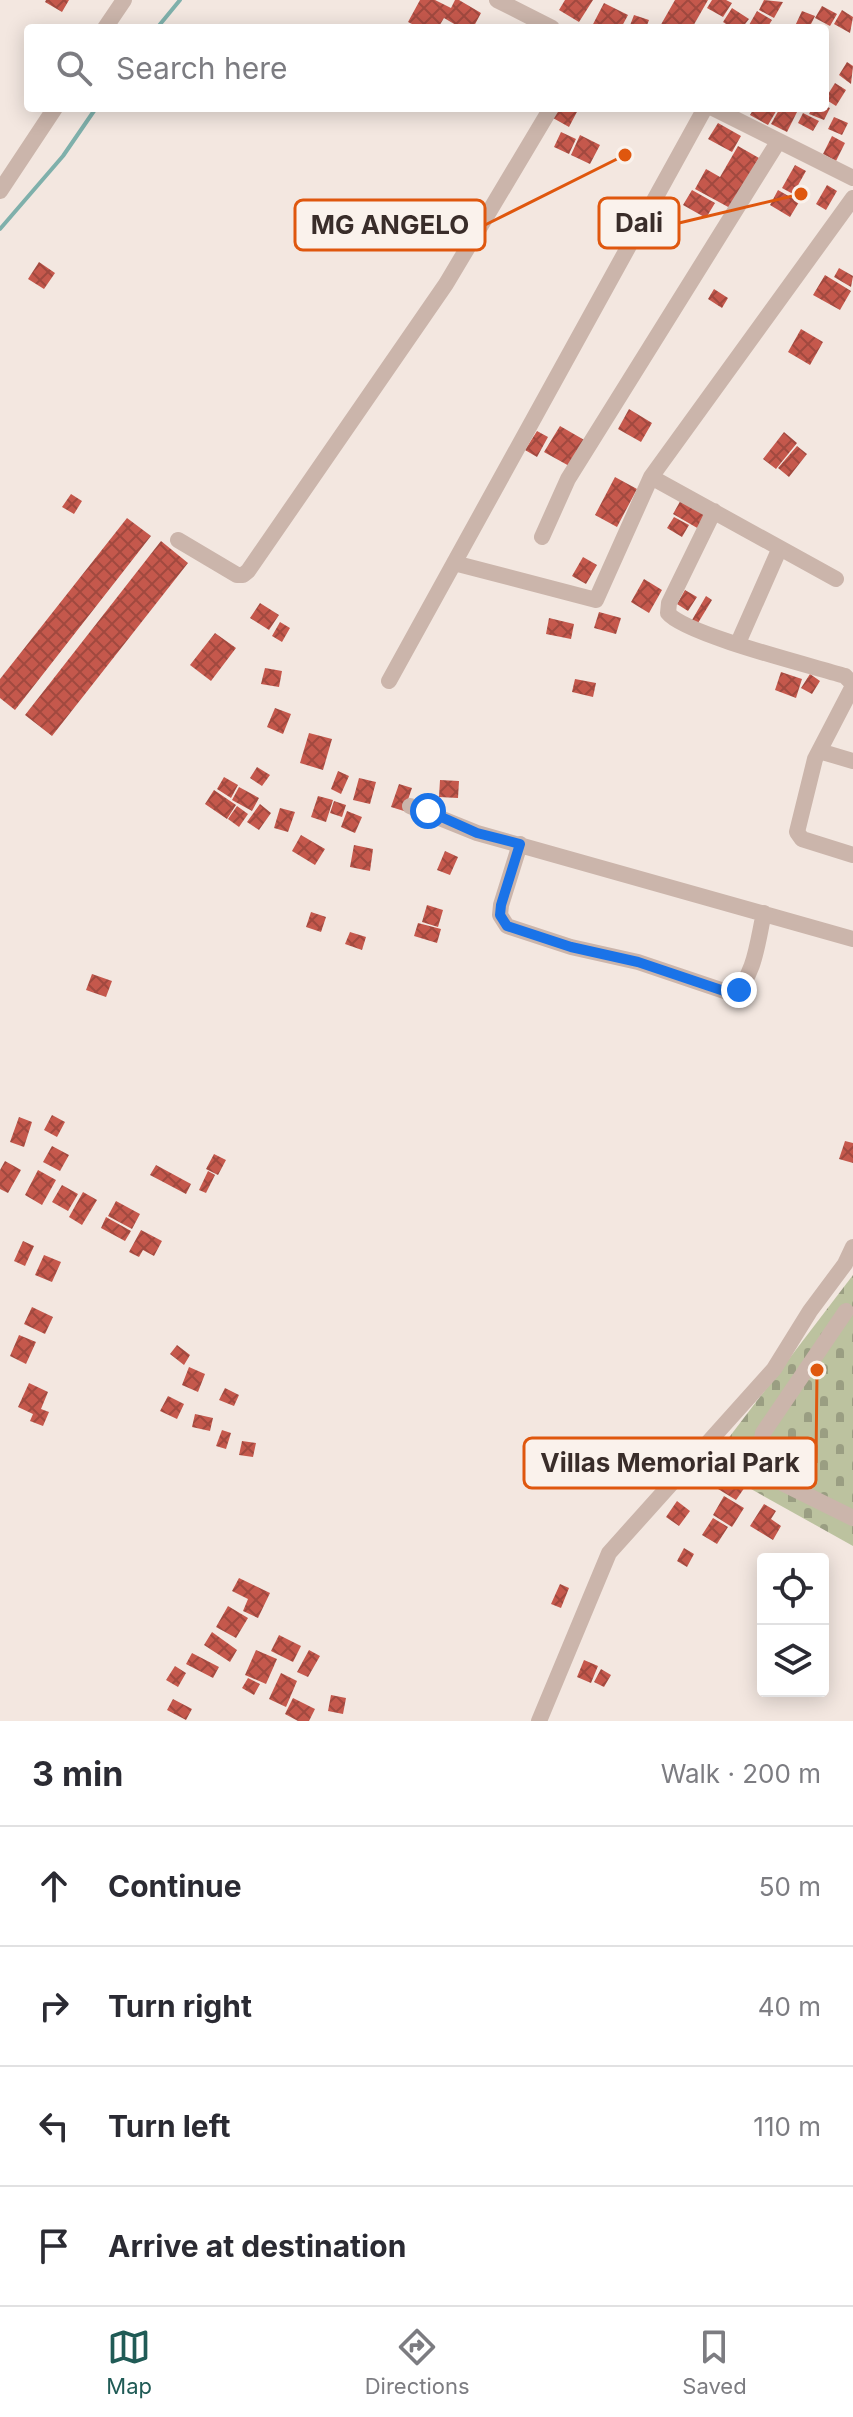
<!DOCTYPE html>
<meta charset="utf-8">
<style>
:root{--surface:#fff;--page:#f2f2f3;--text:#2b2b33;--muted:#7c7c81;--line:#e1e1e2;--accent:#205b56}
body{margin:0;font-family:Inter,sans-serif;background:var(--page);color:var(--text)}
.controls{position:absolute;right:24px;bottom:24px;display:grid;overflow:hidden;border-radius:8px;box-shadow:0 4px 20px #0003}
.controls button{width:72px;height:72px;display:grid;place-items:center;padding:0;border:0;border-bottom:2px solid var(--line);background:var(--surface);color:var(--text);font:40px sans-serif}
.stop{position:absolute;width:24px;height:24px;margin:-18px;border:6px solid #1a73e8;border-radius:50%;background:#fff}
.stop.end{background:#1a73e8;border-color:#fff;box-shadow:0 2px 8px #0008}
.list{margin:0;padding:0;list-style:none}
h2{display:flex;justify-content:space-between;align-items:center;height:104px;margin:0;padding:0 32px;font-size:34px}
h2 small{font-size:26px;font-weight:400;color:var(--muted)}
.list li{display:grid;grid-template-columns:52px 1fr auto;gap:24px;align-items:center;box-sizing:border-box;height:120px;padding:0 32px;border-top:2px solid var(--line)}
.list b{display:block;font-size:30px;white-space:nowrap}
.list em{font-size:26px;font-style:normal;color:var(--muted)}
.icon{flex:none;width:44px;height:44px;fill:none;stroke:currentColor;stroke-width:2;stroke-linecap:round;stroke-linejoin:round}
.map{position:relative;flex:none;width:853px;height:1721px;overflow:hidden}
.search{position:absolute;background:var(--surface);box-shadow:0 4px 20px #0003;left:24px;right:24px;top:24px;height:88px;display:flex;align-items:center;gap:20px;box-sizing:border-box;padding:0 28px;border-radius:8px;color:var(--muted);font-size:30px}
.sheet{height:584px;background:var(--surface)}
nav{display:flex;justify-content:space-around;align-items:center;box-sizing:border-box;height:112px;border-top:2px solid var(--line);background:var(--surface);font-size:22px;color:var(--muted)}
nav a{display:grid;justify-items:center;gap:4px}
nav .on{color:var(--accent)}
.map>svg:first-child{display:block}
</style>
<div class="map">
<svg width="853" height="1721" viewBox="0 0 853 1721">
<defs>
<pattern id="cemetery-stones" width="16" height="16" patternUnits="userSpaceOnUse" patternTransform="scale(2)"><rect width="16" height="16" fill="#bcc29f"/><path d="M2 7V4a2 2 0 0 1 4 0v3zM10 15v-3a2 2 0 0 1 4 0v3z" fill="#9a9e82"/></pattern>
<pattern id="building-cross-hatch" width="8" height="8" patternUnits="userSpaceOnUse" patternTransform="scale(2)"><rect width="8" height="8" fill="#c5584c"/><path d="M0 0l8 8M0 8l8-8" fill="none" stroke="#a1493f"/></pattern>
</defs>
<rect width="100%" height="100%" fill="#f3e7e0"/>
<!-- cemetery -->
<path fill="url(#cemetery-stones)" d="M853,1275V1546L708,1465Z"/>
<g fill="none" stroke-linecap="round" stroke-linejoin="round">
<!-- stream -->
<path stroke="#7fb0ab" stroke-width="4" d="M157,28L180,0
M0,229L63,156L96,108"/>
</g>
<!-- building -->
<path fill="url(#building-cross-hatch)" d="M46,0H69L62,12L45,2Z
M420,0H435L451,8L455,0H459L481,13L473,28H461L444,18L438,28H420L408,22Z
M565,0H593L579,22L559,10Z
M675,0H708L692,28H659Z
M712,0H726L732,3L723,17L707,8Z
M764,0L783,2L774,18L759,10Z
M604,3L628,15L621,28H591Z
M822,6L837,14L830,26L815,18Z
M732,8L749,19L742,28H732L723,22Z
M842,10L853,17L850,33L834,24Z
M757,11L772,20L767,28H755L749,25Z
M802,11L815,16L809,28L795,26Z
M634,15L649,20L646,28H629Z
M847,62L853,66L851,84L839,75Z
M835,83L846,90L836,106L825,99Z
M825,106L830,108L824,120L809,114L812,108Z
M559,108H579L569,127L553,118Z
M754,108H778L768,125L750,115Z
M780,108H788L797,112L787,132L771,124Z
M803,113L819,121L813,131L798,123Z
M834,117L848,123L842,135L828,129Z
M718,123L741,136L732,152L708,139Z
M561,132L576,139L569,154L554,147Z
M580,135L600,145L590,164L571,155Z
M832,136L845,143L836,161L823,154Z
M738,146L759,158L730,208L695,189L706,169L720,177Z
M795,165L806,171L793,194L782,188Z
M827,185L837,191L826,210L816,204Z
M692,190L715,203L706,218L683,205Z
M778,190L799,202L790,217L770,205Z
M39,262L55,273L44,289L28,279Z
M839,268L853,276L851,287L834,277Z
M825,275L851,291L840,310L813,295Z
M714,289L728,298L722,308L708,299Z
M801,329L823,342L810,365L788,352Z
M629,409L652,423L641,442L618,429Z
M560,426L586,441L571,467L544,452Z
M537,431L548,437L537,457L525,450Z
M784,432L797,443L776,469L763,459Z
M797,446L807,454L789,477L778,468Z
M615,477L637,489L617,527L595,515Z
M71,494L82,501L74,514L62,507Z
M682,498L708,514L699,529L673,514Z
M674,517L689,525L682,537L667,528Z
M127,518L151,536L15,710L0,698V679Z
M161,541L188,563L52,736L25,715Z
M583,557L597,565L586,584L572,576Z
M644,579L662,590L649,613L631,602Z
M685,590L697,597L688,611L677,604Z
M706,596L712,600L698,623L692,620Z
M260,603L279,615L269,630L250,618Z
M599,612L621,618L616,634L594,628Z
M549,618L574,624L571,639L546,634Z
M280,622L290,628L282,642L272,636Z
M215,633L236,648L211,681L190,665Z
M265,668L282,671L279,687L261,684Z
M781,672L802,679L796,698L775,690Z
M810,674L820,681L812,694L801,688Z
M575,679L596,683L593,697L572,692Z
M275,708L291,714L283,734L267,727Z
M309,733L332,739L323,770L300,763Z
M257,767L270,775L262,786L250,778Z
M338,771L349,776L341,794L331,789Z
M224,777L238,785L231,798L217,789Z
M359,778L376,782L370,804L353,800Z
M440,780L459,781L458,798L439,797Z
M399,784L412,788L404,811L391,807Z
M239,787L259,798L252,811L232,800Z
M214,790L236,805L227,819L205,804Z
M318,796L333,800L326,822L311,817Z
M334,801L346,805L342,817L330,813Z
M260,804L271,813L259,830L247,822Z
M237,806L248,814L239,827L228,819Z
M280,808L295,812L288,832L274,828Z
M347,811L362,817L355,833L341,827Z
M301,835L325,849L315,865L292,851Z
M354,845L373,849L370,871L350,867Z
M445,851L458,857L450,875L437,870Z
M427,905L443,910L438,927L422,922Z
M311,912L326,917L321,932L306,927Z
M418,923L441,929L437,943L414,936Z
M350,932L366,937L362,950L345,944Z
M92,974L112,981L106,997L86,990Z
M52,1115L65,1122L57,1137L44,1130Z
M19,1117L32,1122L24,1147L10,1142Z
M845,1141L853,1143V1163L839,1159Z
M52,1146L69,1155L60,1171L43,1162Z
M214,1154L226,1160L218,1175L206,1169Z
M5,1161L21,1170L8,1193L0,1189V1170Z
M156,1165L191,1184L186,1194L150,1175Z
M38,1170L56,1180L42,1205L25,1195Z
M208,1171L215,1175L206,1193L199,1190Z
M62,1185L78,1194L68,1211L52,1202Z
M83,1192L97,1200L82,1225L69,1217Z
M116,1201L140,1214L132,1229L108,1216Z
M106,1217L131,1231L125,1241L101,1228Z
M141,1230L162,1241L154,1256L143,1250L139,1257L129,1252Z
M23,1241L34,1246L25,1266L14,1261Z
M44,1255L61,1262L52,1282L35,1275Z
M32,1307L53,1317L45,1334L24,1324Z
M19,1335L36,1342L26,1364L10,1356Z
M177,1345L190,1355L184,1365L170,1354Z
M189,1367L205,1374L198,1392L182,1385Z
M29,1383L48,1392L41,1409L49,1412L43,1426L30,1421L33,1414L18,1407Z
M225,1388L239,1395L234,1406L219,1400Z
M168,1396L184,1404L177,1419L160,1411Z
M195,1414L213,1418L210,1431L192,1427Z
M222,1430L231,1433L226,1449L216,1446Z
M242,1441L256,1443L253,1457L239,1455Z
M727,1475L745,1487L736,1500L718,1489Z
M724,1496L744,1508L732,1527L713,1515Z
M677,1501L690,1511L679,1526L666,1517Z
M764,1504L776,1511L771,1519L781,1526L773,1540L750,1526Z
M713,1518L728,1527L717,1544L702,1535Z
M684,1548L694,1554L687,1567L677,1561Z
M239,1578L270,1593L258,1618L243,1611L248,1599L232,1591Z
M560,1584L569,1588L561,1608L551,1604Z
M228,1606L248,1618L236,1638L216,1627Z
M212,1632L237,1650L230,1662L204,1645Z
M279,1635L301,1646L293,1662L271,1651Z
M256,1650L277,1659L266,1684L245,1675Z
M309,1650L320,1656L308,1677L297,1672Z
M192,1653L219,1667L213,1678L186,1664Z
M584,1660L598,1666L591,1683L577,1677Z
M175,1666L186,1673L178,1687L166,1680Z
M601,1669L611,1675L604,1687L594,1682Z
M281,1673L297,1681L286,1707L269,1699Z
M248,1678L260,1684L254,1695L242,1688Z
M331,1695L346,1698L343,1714L328,1711Z
M293,1698L315,1709L309,1721H298L285,1714Z
M173,1699L192,1709L186,1720L167,1710Z"/>
<g fill="none" stroke-linecap="round" stroke-linejoin="round">
<!-- minor -->
<path stroke="#cbb5ab" stroke-width="16" d="M497,0L552,28
M105,28L124,0
M713,108L853,178
M0,191L55,108
M651,477L836,579
M714,511L669,603L668,613C684,634 812,666 845,676L853,684
M542,537L568,479L778,142
M178,540L237,575H243L248,571L446,284L551,108
M454,563L596,600L651,477L853,198
M738,643L779,550
M389,681L705,108
M853,686L815,759L797,832L802,839L853,855
M819,751L853,761
M410,806L477,833L853,939
M520,844L501,905L500,915L507,926L571,947L638,962L733,994C755,978 758,938 764,913
M846,1311L763,1433L756,1470L853,1518
M539,1721L609,1553L774,1369L810,1311L845,1264L853,1247"/>
</g>
<g fill="none" stroke-linecap="round" stroke-linejoin="round">
<!-- route -->
<path stroke="#1a73e8" stroke-width="10" d="M428,811L477,833L520,844L501,905L500,915L507,926L571,947L638,962L733,994L739,990"/>
</g>
<!-- callouts -->
<path fill="none" stroke="#df570e" stroke-width="3" d="M801 194L679 223M625 155L485 225M817 1370L816 1463"/>
<g fill="#df570e" stroke="#faf2ec" stroke-width="3">
<circle cx="801" cy="194" r="8"/>
<circle cx="625" cy="155" r="8"/>
<circle cx="817" cy="1370" r="8"/>
</g>
<g fill="#faf2ec" stroke="#df570e" stroke-width="3">
<rect x="599" y="198" width="80" height="50" rx="8"/>
<rect x="295" y="200" width="190" height="50" rx="8"/>
<rect x="524" y="1438" width="292" height="50" rx="8"/>
</g>
<g font-size="26" text-anchor="middle" font-weight="bold" fill="#392d2a">
<text x="639" y="232">Dali</text>
<text x="390" y="234">MG ANGELO</text>
<text x="670" y="1472">Villas Memorial Park</text>
</g>
</svg>
<div class="controls">
<button><svg class="icon" aria-label="locate" viewBox="0 0 24 24"><circle cx="12" cy="12" r="6"/><path d="M12 2v4M12 18v4M2 12h4M18 12h4"/></svg></button>
<button><svg class="icon" aria-label="layers" viewBox="0 0 24 24"><path d="M12 4l9 5-9 5-9-5zM3 14l9 5 9-5"/></svg></button>
</div>
<div class="stop" style="left:428px;top:811px"></div>
<div class="stop end" style="left:739px;top:990px"></div>
<div class="search"><svg class="icon" aria-label="search" viewBox="0 0 24 24"><circle cx="10" cy="10" r="6"/><path d="M15 15l6 6"/></svg>Search here</div>
</div>
<section class="sheet">
<h2>3 min<small>Walk · 200 m</small></h2>
<ul class="list">
<li><svg class="icon" aria-label="ahead" viewBox="0 0 24 24"><path d="M12 20V5M6 11l6-6 6 6"/></svg><div><b>Continue</b></div><em>50 m</em></li>
<li><svg class="icon" aria-label="right" viewBox="0 0 24 24"><path d="M7 20v-9h11M14 6l5 5-5 5"/></svg><div><b>Turn right</b></div><em>40 m</em></li>
<li><svg class="icon" aria-label="left" viewBox="0 0 24 24"><path d="M17 20v-9H6M10 6l-5 5 5 5"/></svg><div><b>Turn left</b></div><em>110 m</em></li>
<li><svg class="icon" aria-label="arrive" viewBox="0 0 24 24"><path d="M6 21V4h12l-3 4 3 4H6"/></svg><div><b>Arrive at destination</b></div></li>
</ul>
</section>
<nav>
<a class="on"><svg class="icon" aria-label="map" viewBox="0 0 24 24"><path d="M3 6l6-2 6 2 6-2v14l-6 2-6-2-6 2zM9 4v14M15 6v14"/></svg>Map</a>
<a><svg class="icon" aria-label="directions" viewBox="0 0 24 24"><path d="M12 3l9 9-9 9-9-9zM9 14v-3h6M13 9l2 2-2 2"/></svg>Directions</a>
<a><svg class="icon" aria-label="saved" viewBox="0 0 24 24"><path d="M7 4h10v16l-5-4-5 4z"/></svg>Saved</a>
</nav>
